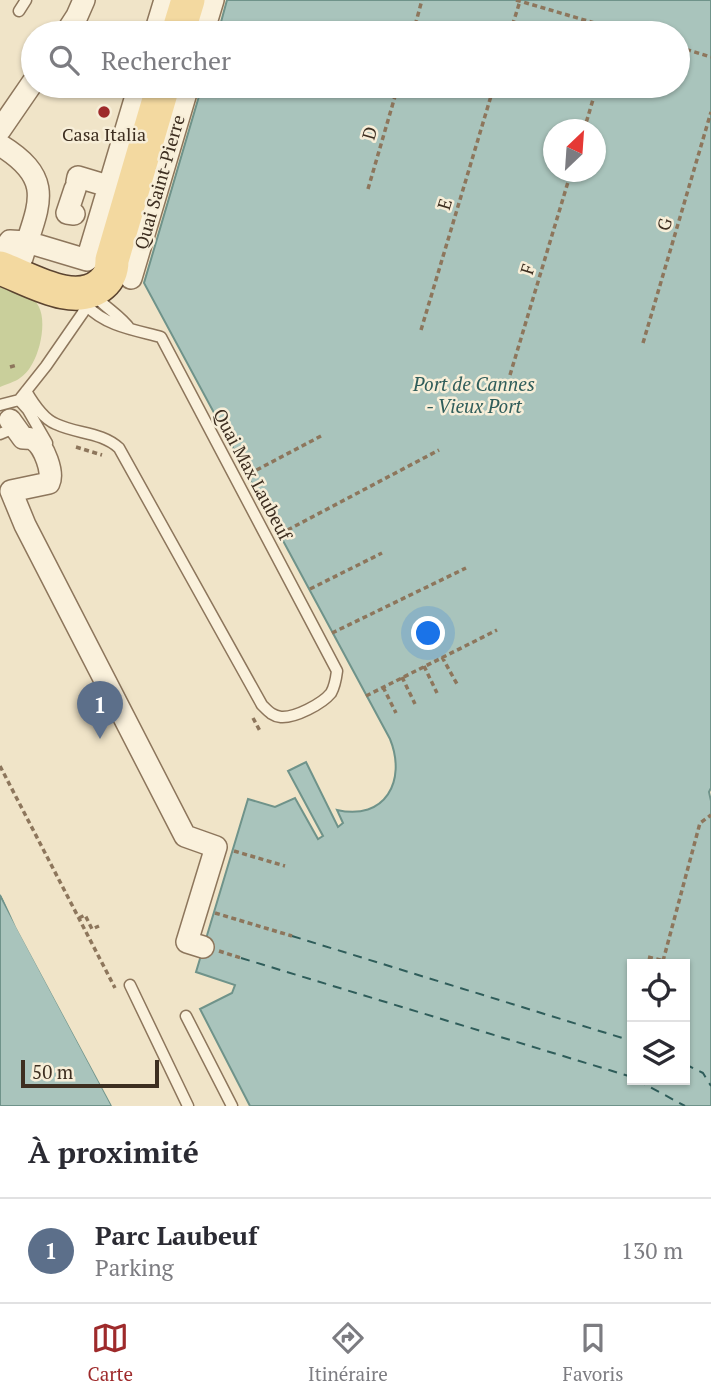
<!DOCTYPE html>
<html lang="fr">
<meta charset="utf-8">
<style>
:root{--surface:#fff;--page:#f2f2f3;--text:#2b2b33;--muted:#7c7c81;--line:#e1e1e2;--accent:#9e2a2b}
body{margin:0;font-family:"PT Serif",serif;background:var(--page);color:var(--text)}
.controls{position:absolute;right:21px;bottom:21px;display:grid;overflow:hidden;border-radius:0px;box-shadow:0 2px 5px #0004}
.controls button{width:63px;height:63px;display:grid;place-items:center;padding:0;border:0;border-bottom:2px solid var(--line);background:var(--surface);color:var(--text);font:35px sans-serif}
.compass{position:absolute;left:543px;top:119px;width:63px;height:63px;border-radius:50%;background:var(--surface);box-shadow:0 2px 5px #0004;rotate:25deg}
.scale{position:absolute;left:21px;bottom:18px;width:138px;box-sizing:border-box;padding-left:7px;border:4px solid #3d2e20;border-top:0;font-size:19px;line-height:24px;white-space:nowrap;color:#3d2e20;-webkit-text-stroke:5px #f7eed8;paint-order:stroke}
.you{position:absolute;left:429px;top:634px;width:24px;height:24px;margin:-18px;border:5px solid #fff;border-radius:50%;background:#1a73e8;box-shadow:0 0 0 10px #1a73e833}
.badge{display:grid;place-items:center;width:46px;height:46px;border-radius:50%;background:var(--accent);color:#fff;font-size:23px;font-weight:700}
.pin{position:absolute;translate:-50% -58px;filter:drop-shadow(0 2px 4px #0008)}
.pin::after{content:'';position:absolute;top:37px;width:24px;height:21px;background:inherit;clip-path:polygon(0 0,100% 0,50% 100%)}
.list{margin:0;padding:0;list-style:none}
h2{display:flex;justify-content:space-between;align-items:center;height:91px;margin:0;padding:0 28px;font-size:30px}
h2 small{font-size:23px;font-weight:400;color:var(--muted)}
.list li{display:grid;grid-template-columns:46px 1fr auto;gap:21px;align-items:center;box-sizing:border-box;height:105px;padding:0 28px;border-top:2px solid var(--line)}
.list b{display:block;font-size:26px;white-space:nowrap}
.list p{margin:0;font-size:23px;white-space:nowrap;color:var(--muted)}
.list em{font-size:23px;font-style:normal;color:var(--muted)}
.icon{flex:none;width:38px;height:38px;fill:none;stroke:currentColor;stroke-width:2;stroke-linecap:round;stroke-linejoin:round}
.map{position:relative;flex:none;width:711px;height:1106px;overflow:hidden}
.search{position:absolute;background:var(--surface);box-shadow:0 2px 5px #0004;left:21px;right:21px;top:21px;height:77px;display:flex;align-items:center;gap:18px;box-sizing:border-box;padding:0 24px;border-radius:38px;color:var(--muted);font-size:26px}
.sheet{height:196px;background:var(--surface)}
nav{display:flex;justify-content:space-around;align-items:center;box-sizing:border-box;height:98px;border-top:2px solid var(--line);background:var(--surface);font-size:19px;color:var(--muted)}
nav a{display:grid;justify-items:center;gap:4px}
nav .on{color:var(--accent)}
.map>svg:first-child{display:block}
</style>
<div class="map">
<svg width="711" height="1106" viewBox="0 0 711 1106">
<rect width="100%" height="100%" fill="#f0e4c8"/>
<!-- green -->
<path fill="#c9cf9b" d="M0,275C13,283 32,292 39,307C48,325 38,367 20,378C15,382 6,384 0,387Z"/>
<!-- water -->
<path fill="#a9c4bc" stroke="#6f938a" stroke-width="2" fill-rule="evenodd" d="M227,0H711V788L709,792L711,801V1106H250L200,1009L232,993L235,985L196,972L248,799L275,807L295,798L318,839L323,836L288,771L306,762L338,827L343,823L337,810C385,821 407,781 390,739L144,283L202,86H678V33H218ZM554,130H596V172H554ZM632,964H685V1080H632Z
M0,895L112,1106H0Z"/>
<!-- pier -->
<path fill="#f0e4c8" d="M0,892L3,894L116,1106H112L16,927Z"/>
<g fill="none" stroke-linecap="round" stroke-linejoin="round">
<!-- ferry -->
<path stroke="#2f5d5a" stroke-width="2" stroke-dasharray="9 7" stroke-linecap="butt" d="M292,936L632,1041
M241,958L632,1077
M685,1064L703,1073L711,1086
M637,1080L685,1106"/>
<!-- lane casing -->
<g stroke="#8d765c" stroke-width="13">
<path id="lane" d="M19,11L26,0
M92,293C104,307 120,315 130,329
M26,391C33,403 43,419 56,424C77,434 102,432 119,448L262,705C268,711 272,716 281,717C295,718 322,704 331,693C335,686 336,679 337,671L161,337C135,330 106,326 87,306
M19,400L28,410L47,443
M0,405L19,400L46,366L82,314L87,306V299
M0,434L19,426
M130,985L188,1106
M186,1016L232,1106"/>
</g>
<!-- street casing -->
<g stroke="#8d765c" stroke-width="24">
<path id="street" d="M66,33L77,16L84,0
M155,33L165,0
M203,33L213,0
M0,130L33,82
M0,145C57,180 38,205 22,258
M77,182L78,177L108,186
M74,214L67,213L75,189
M0,269L3,251L10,241L27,242L87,260L139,86
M131,278L188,86
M10,420L23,438C27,438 31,438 34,440C44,446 54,473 49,483L11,491L25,525L185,836L216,847L187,942L203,947"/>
</g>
<!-- primary casing -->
<g stroke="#5b4430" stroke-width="36">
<path id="primary" d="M178,33L188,0
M0,268C30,279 75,308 102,284C110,277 112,270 112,260L163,86"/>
</g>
<!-- path -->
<path stroke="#8d765c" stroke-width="3.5" stroke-dasharray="5 3.5" stroke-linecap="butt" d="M516,0L629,33
M413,33L422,0
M510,33L520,1
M678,47L711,57
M584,130L597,86
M368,189L398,86
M421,330L494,86
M643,343L711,112
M10,367L17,365
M510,375L571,172
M76,447L102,455
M249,474L321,436
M280,534L439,450
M310,589L382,553
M332,633L466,568
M442,657L457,684
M424,666L437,693
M402,677L415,704
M383,687L396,713
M366,696L497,630
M253,718L260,731
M0,766L115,988
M234,851L285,866
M215,913L292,936
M79,918L85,915L92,929L99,926
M219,951L241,958
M648,957L676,964
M663,961L700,823L711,815"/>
<!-- lane -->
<use href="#lane" stroke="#faf1dc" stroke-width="10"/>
<!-- street -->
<use href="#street" stroke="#faf1dc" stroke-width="21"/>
<!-- primary -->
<use href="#primary" stroke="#f3d9a0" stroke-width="33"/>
</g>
<!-- markers -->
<circle fill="#9e2a2b" stroke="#f7eed8" stroke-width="2.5" cx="104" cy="112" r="7"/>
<g text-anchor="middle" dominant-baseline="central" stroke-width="5" stroke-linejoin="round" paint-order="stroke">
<!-- street labels -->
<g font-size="18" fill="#3d2e20" stroke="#f7eed8">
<text transform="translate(369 133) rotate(-74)">D</text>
<text transform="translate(159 182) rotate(-74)">Quai Saint-Pierre</text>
<text transform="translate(444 204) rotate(-73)">E</text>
<text transform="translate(664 224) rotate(-74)">G</text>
<text transform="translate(527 269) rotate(-73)">F</text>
<text transform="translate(253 474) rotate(62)">Quai Max Laubeuf</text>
</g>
<!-- poi labels -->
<g font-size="18" fill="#3d2e20" stroke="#f7eed8">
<text x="104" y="134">Casa Italia</text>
</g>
<!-- water labels -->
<g font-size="19" font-style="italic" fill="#2f5d5a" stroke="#f7eed8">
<text x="474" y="383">Port de Cannes<tspan x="474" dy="22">- Vieux Port</tspan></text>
</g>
</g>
</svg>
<div class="controls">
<button><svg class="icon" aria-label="locate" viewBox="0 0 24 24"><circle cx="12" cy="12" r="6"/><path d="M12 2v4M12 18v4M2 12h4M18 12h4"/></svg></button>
<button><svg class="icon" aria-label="layers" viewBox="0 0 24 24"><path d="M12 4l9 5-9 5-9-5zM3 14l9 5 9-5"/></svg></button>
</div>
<svg class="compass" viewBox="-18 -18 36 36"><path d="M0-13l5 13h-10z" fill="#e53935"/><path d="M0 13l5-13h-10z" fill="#7c7c81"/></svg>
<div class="scale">50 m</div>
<div class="you"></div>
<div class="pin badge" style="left:100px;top:739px;background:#5c6f8a">1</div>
<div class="search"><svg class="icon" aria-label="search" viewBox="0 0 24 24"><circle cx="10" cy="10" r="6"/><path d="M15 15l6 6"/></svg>Rechercher</div>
</div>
<section class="sheet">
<h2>À proximité<small></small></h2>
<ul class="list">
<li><span class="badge" style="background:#5c6f8a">1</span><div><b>Parc Laubeuf</b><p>Parking</p></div><em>130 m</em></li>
</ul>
</section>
<nav>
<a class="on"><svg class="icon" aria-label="map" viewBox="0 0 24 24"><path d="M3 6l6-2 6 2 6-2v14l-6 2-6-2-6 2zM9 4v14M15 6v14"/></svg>Carte</a>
<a><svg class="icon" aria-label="directions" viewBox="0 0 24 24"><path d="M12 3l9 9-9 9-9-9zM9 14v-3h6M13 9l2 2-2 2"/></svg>Itinéraire</a>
<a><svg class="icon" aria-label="saved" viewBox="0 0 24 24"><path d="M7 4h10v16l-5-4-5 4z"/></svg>Favoris</a>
</nav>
